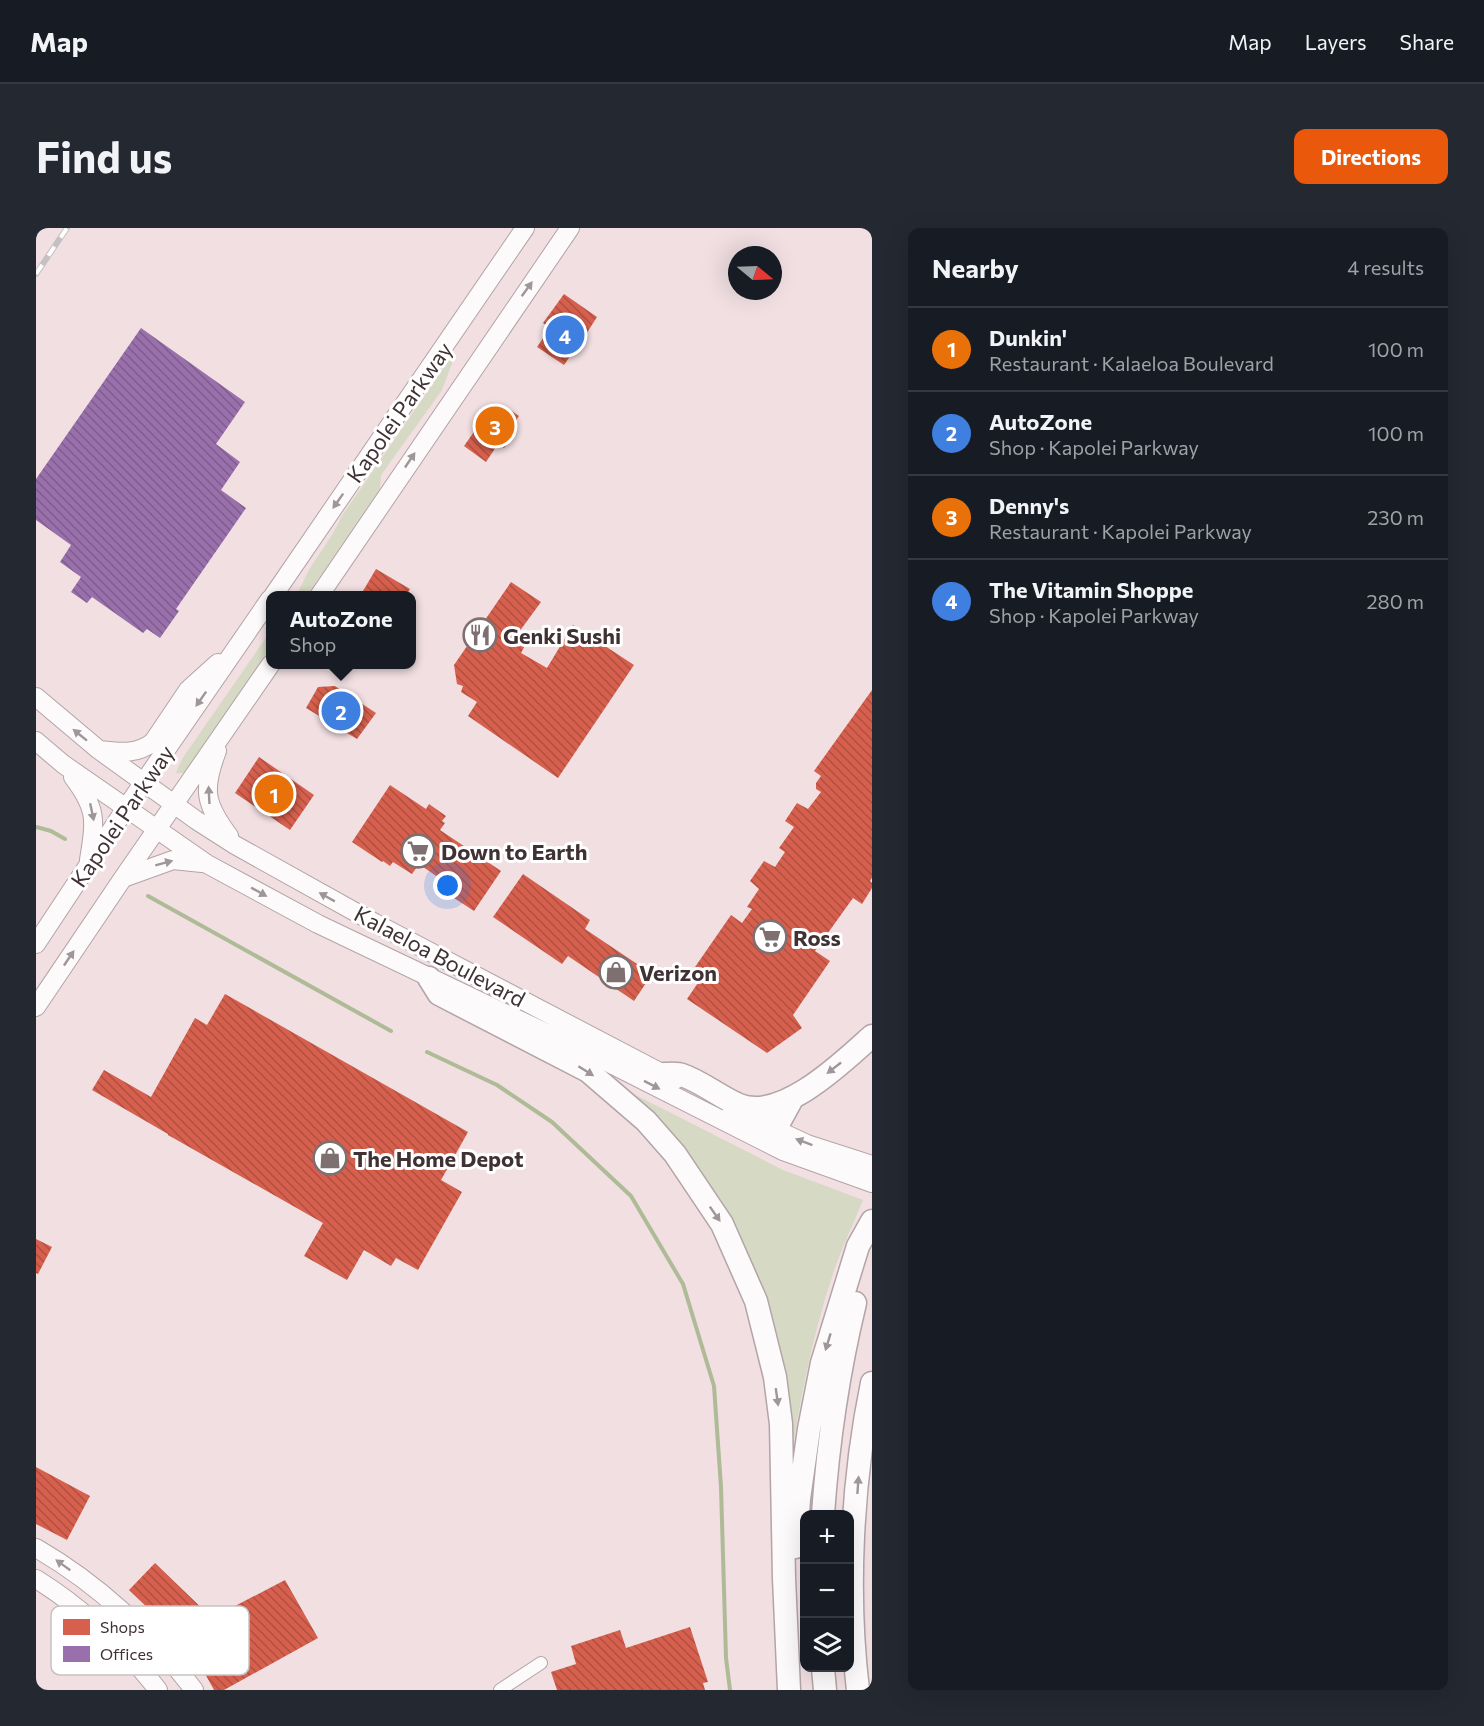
<!DOCTYPE html>
<meta charset="utf-8">
<style>
:root{--surface:#171b24;--page:#242831;--text:#f1f3f6;--muted:#9ea1a6;--line:#363941;--accent:#ea580c}
body{margin:0;font-family:Commissioner,sans-serif;background:var(--page);color:var(--text)}
.controls{position:absolute;right:18px;bottom:18px;display:grid;overflow:hidden;border-radius:12px;box-shadow:0 6px 24px #0002}
.controls button{width:54px;height:54px;display:grid;place-items:center;padding:0;border:0;border-bottom:2px solid var(--line);background:var(--surface);color:var(--text);font:30px sans-serif}
.compass{position:absolute;left:692px;top:18px;width:54px;height:54px;border-radius:50%;background:var(--surface);box-shadow:0 6px 24px #0002;rotate:109deg}
.you{position:absolute;left:412px;top:658px;width:21px;height:21px;margin:-15px;border:4px solid #fff;border-radius:50%;background:#1a73e8;box-shadow:0 0 0 9px #1a73e833}
.badge{display:grid;place-items:center;width:39px;height:39px;border-radius:50%;background:var(--accent);color:#fff;font-size:20px;font-weight:700}
.pin{position:absolute;translate:-50% -50%;border:3px solid #fff;box-shadow:0 2px 6px #0006}
.popup{position:absolute;left:230px;top:363px;width:150px;height:78px;box-sizing:border-box;display:grid;place-content:center;border-radius:12px;background:var(--surface);filter:drop-shadow(0 2px 4px #0005);font-size:20px;white-space:nowrap;color:var(--muted)}
.popup b{font-size:22px;color:var(--text)}
.popup::after{content:'';position:absolute;left:50%;top:100%;margin-left:-12px;border:12px solid transparent;border-top-color:var(--surface)}
.list{margin:0;padding:0;list-style:none}
h2{display:flex;justify-content:space-between;align-items:center;height:78px;margin:0;padding:0 24px;font-size:26px}
h2 small{font-size:20px;font-weight:400;color:var(--muted)}
.list li{display:grid;grid-template-columns:39px 1fr auto;gap:18px;align-items:center;box-sizing:border-box;height:84px;padding:0 24px;border-top:2px solid var(--line)}
.list b{display:block;font-size:22px;white-space:nowrap}
.list p{margin:0;font-size:20px;white-space:nowrap;color:var(--muted)}
.list em{font-size:20px;font-style:normal;color:var(--muted)}
.icon{flex:none;width:33px;height:33px;fill:none;stroke:currentColor;stroke-width:2;stroke-linecap:round;stroke-linejoin:round}
.map{position:relative;flex:none;width:836px;height:1462px;overflow:hidden;border-radius:12px}
header{display:flex;align-items:center;gap:36px;box-sizing:border-box;height:84px;padding:0 30px;background:var(--surface);border-bottom:2px solid var(--line)}
header strong{font-size:28px}
nav{display:flex;gap:33px;margin-inline-start:auto;font-size:21px}
.intro{display:flex;align-items:center;justify-content:space-between;box-sizing:border-box;height:144px;padding:0 36px}
h1{margin:0;font-size:42px}
.button{padding:15px 27px;border-radius:12px;background:var(--accent);color:#fff;font-size:21px;font-weight:700}
main{display:flex;gap:36px;padding:0 36px}
aside{flex:1;background:var(--surface);border-radius:12px;box-shadow:0 6px 24px #0002}
.map>svg:first-child{display:block}
</style>
<header>
<strong>Map</strong>
<nav><a>Map</a><a>Layers</a><a>Share</a></nav>
</header>
<div class="intro"><h1>Find us</h1><a class="button">Directions</a></div>
<main>
<div class="map">
<svg width="836" height="1462" viewBox="0 0 836 1462">
<defs>
<pattern id="shops-back-hatch" width="6" height="6" patternUnits="userSpaceOnUse" patternTransform="scale(1.5)"><rect width="6" height="6" fill="#d6604d"/><path d="M-1 5l2 2M0 0l6 6M5-1l2 2" fill="none" stroke="#af5041"/></pattern>
<pattern id="offices-back-hatch" width="6" height="6" patternUnits="userSpaceOnUse" patternTransform="scale(1.5)"><rect width="6" height="6" fill="#9970ab"/><path d="M-1 5l2 2M0 0l6 6M5-1l2 2" fill="none" stroke="#7e5d8c"/></pattern>
</defs>
<rect width="100%" height="100%" fill="#f1dfe2"/>
<!-- grass -->
<path fill="#d6d9c3" d="M415,129L418,130L406,162L345,247L344,261L271,367H260C266,359 268,350 273,342C284,324 297,308 306,288Z
M234,404V420L149,545H140L146,531Z
M576,855L747,942L827,972C817,997 804,1023 796,1049C775,1112 763,1178 753,1243L716,1054Z"/>
<!-- shops -->
<path fill="url(#shops-back-hatch)" d="M528,66L561,89L536,128L535,127L528,137L501,119L514,100L507,95Z
M470,179L483,188L469,208L474,212L468,220L462,216L450,234L428,218L454,181Z
M340,341L374,361L370,368H324Z
M475,354L505,374L483,404L493,410L485,425L511,440L537,397L598,437L522,550L432,488L441,474L425,464L427,458L421,456L418,437Z
M299,458L340,485L321,511L270,480L282,459Z
M836,462V650L834,653L836,655V660L826,676L817,670L779,723L794,733L757,787L766,800L731,825L651,771L668,746L659,739L695,687L706,695L716,681L711,679L723,661L714,653L728,633L739,639L749,624L743,620L758,599L749,593L761,575L772,581L785,564L780,561V555L785,548L778,543Z
M223,529L278,567L254,602L199,565Z
M354,557L390,581L393,576L410,588L406,593L409,595L404,602L465,643L438,683L412,666L416,659L383,636L376,646L357,634L354,638L347,633L346,634L316,614Z
M487,646L554,692L549,701L616,746L598,773L532,728L526,736L457,689Z
M189,766L432,904L405,952L426,964L382,1042L360,1030L355,1038L328,1022L311,1052L268,1028L287,995L132,907V906L56,862L68,842L115,869L159,790L171,797Z
M0,1011L16,1019L2,1046L0,1045Z
M0,1239L54,1268L31,1312L0,1296Z
M119,1335L176,1390L249,1352L282,1410L188,1462H178L156,1422L93,1362Z
M654,1399L672,1454L667,1455L669,1462H521L515,1444L540,1436L535,1418L584,1402L590,1420Z"/>
<!-- offices -->
<path fill="url(#offices-back-hatch)" d="M105,100L209,174L180,216L204,234L185,262L210,280L140,381L143,383L124,410L111,401L107,405L56,369L51,375L35,364L45,349L24,334L35,317L0,292V251Z"/>
<g fill="none" stroke-linecap="round" stroke-linejoin="round">
<!-- stream -->
<path stroke="#aebb96" stroke-width="4" d="M0,599L15,603L29,611
M112,668L355,803
M391,824L461,857L516,894L595,968L647,1056L678,1158L685,1259L690,1430L694,1462"/>
<!-- street casing -->
<g stroke="#b2a4a7" stroke-width="14">
<path id="street" d="M464,1462L505,1435"/>
</g>
<!-- secondary casing -->
<g stroke="#b2a4a7" stroke-width="20">
<path id="secondary" d="M237,368L489,0
M283,368L534,0
M0,469L63,522L160,592L199,617L339,695L639,852
M0,513L27,536L171,636L282,696L567,832L747,923L836,955
M64,522C83,524 101,527 117,514L152,462L182,435
M181,523C166,562 169,576 193,608
M37,549C62,582 59,593 53,632
M87,650L137,632L166,635
M0,716L90,580L234,371
M0,779L87,650L235,436
M696,881L771,916L836,937
M0,1320C61,1355 116,1406 158,1462
M0,1351C44,1378 91,1421 122,1462"/>
</g>
<!-- highway casing -->
<g stroke="#b2a4a7" stroke-width="25">
<path id="highway" d="M393,750L403,766L552,843L610,893L639,926L686,996L720,1073L739,1149L745,1196L748,1350L753,1462
M628,846C634,846 641,845 646,847C666,854 684,869 703,877C746,894 807,834 836,808
M739,902L757,869
M787,1286C792,1215 802,1145 819,1075
M760,1319L763,1271L773,1201L786,1135L822,1018L836,993
M787,1440L789,1462
M822,1462C810,1364 816,1252 836,1155"/>
</g>
<!-- street -->
<use href="#street" stroke="#fdfafb" stroke-width="12"/>
<!-- secondary -->
<use href="#secondary" stroke="#fdfafb" stroke-width="18"/>
<!-- highway -->
<use href="#highway" stroke="#fdfafb" stroke-width="22"/>
<!-- rail casing -->
<g stroke="#c5c0c1" stroke-width="6">
<path id="rail" d="M0,46L31,0"/>
</g>
<!-- rail -->
<use href="#rail" stroke="#fff" stroke-width="4" stroke-dasharray="11" stroke-linecap="butt"/>
</g>
<!-- one-way arrows -->
<defs><path id="oneway-solid" d="M-6-.8H1V-3.2L6.5 0L1 3.2V.8H-6Z" transform="scale(1.5)"/></defs>
<g fill="#9e9698">
<use href="#oneway-solid" transform="translate(491 61) rotate(-54)"/>
<use href="#oneway-solid" transform="translate(374 232) rotate(-56)"/>
<use href="#oneway-solid" transform="translate(302 273) rotate(125)"/>
<use href="#oneway-solid" transform="translate(165 471) rotate(125)"/>
<use href="#oneway-solid" transform="translate(44 507) rotate(-141)"/>
<use href="#oneway-solid" transform="translate(173 567) rotate(-93)"/>
<use href="#oneway-solid" transform="translate(56 584) rotate(78)"/>
<use href="#oneway-solid" transform="translate(128 635) rotate(-15)"/>
<use href="#oneway-solid" transform="translate(223 664) rotate(29)"/>
<use href="#oneway-solid" transform="translate(291 669) rotate(-151)"/>
<use href="#oneway-solid" transform="translate(33 730) rotate(-56)"/>
<use href="#oneway-solid" transform="translate(798 840) rotate(142)"/>
<use href="#oneway-solid" transform="translate(550 843) rotate(32)"/>
<use href="#oneway-solid" transform="translate(616 857) rotate(27)"/>
<use href="#oneway-solid" transform="translate(768 914) rotate(-159)"/>
<use href="#oneway-solid" transform="translate(679 986) rotate(55)"/>
<use href="#oneway-solid" transform="translate(792 1114) rotate(107)"/>
<use href="#oneway-solid" transform="translate(741 1169) rotate(82)"/>
<use href="#oneway-solid" transform="translate(822 1257) rotate(-86)"/>
<use href="#oneway-solid" transform="translate(27 1337) rotate(-144)"/>
</g>
<!-- icons -->
<defs>
<g id="restaurant-ring" transform="scale(1.725)"><circle r="9.5" fill="#fff" stroke="#7e6f71" stroke-width="1.5"/><path d="M-5-6h1v4h1v-4h1v4h1v-4h1v5L-1.5 .5V6h-2V.5L-5-1ZM5-6V6H3V1.5H1.5Q1.5-4 5-6Z" fill="#7e6f71"/></g>
<g id="supermarket-ring" transform="scale(1.725)"><circle r="9.5" fill="#fff" stroke="#7e6f71" stroke-width="1.5"/><path d="M-6-5.5h2.5l.6 2H6L4.5 2H-2.5L-4.4-4H-6ZM-1.5 3.2a1.3 1.3 0 1 0 .1 0ZM3 3.2a1.3 1.3 0 1 0 .1 0Z" fill="#7e6f71"/></g>
<g id="shop-ring" transform="scale(1.725)"><circle r="9.5" fill="#fff" stroke="#7e6f71" stroke-width="1.5"/><path d="M-5-2.5h2.3a2.7 3.5 0 0 1 5.4 0H5L5.5 6h-11ZM-1.5-2.5h3a1.5 2.3 0 0 0-3 0Z" fill="#7e6f71"/></g>
</defs>
<g fill-rule="evenodd">
<use href="#restaurant-ring" x="444" y="407"/>
<use href="#supermarket-ring" x="382" y="623"/>
<use href="#supermarket-ring" x="734" y="709"/>
<use href="#shop-ring" x="580" y="744"/>
<use href="#shop-ring" x="294" y="930"/>
</g>
<g text-anchor="middle" dominant-baseline="central" stroke-width="6" stroke-linejoin="round" paint-order="stroke">
<!-- street labels -->
<g font-size="22" fill="#403234" stroke="#fff">
<text transform="translate(363 184) rotate(-55)">Kapolei Parkway</text>
<text transform="translate(86 588) rotate(-56)">Kapolei Parkway</text>
<text transform="translate(404 728) rotate(28)">Kalaeloa Boulevard</text>
</g>
<!-- poi labels -->
<g font-size="22" font-weight="bold" fill="#403234" stroke="#fff" text-anchor="start">
<text x="467" y="407">Genki Sushi</text>
<text x="405" y="623">Down to Earth</text>
<text x="757" y="709">Ross</text>
<text x="603" y="744">Verizon</text>
<text x="317" y="930">The Home Depot</text>
</g>
</g>
<!-- legend -->
<rect x="15" y="1378" width="198" height="69" rx="9" fill="#fff" stroke="#c6c2c2" stroke-width="1.5"/>
<rect x="27" y="1391" width="27" height="16" fill="#d6604d"/>
<rect x="27" y="1418" width="27" height="16" fill="#9970ab"/>
<g font-size="16" fill="#403234">
<text x="64" y="1405">Shops</text>
<text x="64" y="1432">Offices</text>
</g>
</svg>
<div class="controls">
<button>+</button>
<button>−</button>
<button><svg class="icon" aria-label="layers" viewBox="0 0 24 24"><path d="M12 4l9 5-9 5-9-5zM3 14l9 5 9-5"/></svg></button>
</div>
<svg class="compass" viewBox="-18 -18 36 36"><path d="M0-13l5 13h-10z" fill="#e53935"/><path d="M0 13l5-13h-10z" fill="#9ea1a6"/></svg>
<div class="you"></div>
<div class="pin badge" style="left:238px;top:566px;background:#e8710a">1</div>
<div class="pin badge" style="left:305px;top:483px;background:#3f7fe0">2</div>
<div class="popup"><b>AutoZone</b>Shop</div>
<div class="pin badge" style="left:459px;top:198px;background:#e8710a">3</div>
<div class="pin badge" style="left:529px;top:107px;background:#3f7fe0">4</div>
</div>
<aside>
<h2>Nearby<small>4 results</small></h2>
<ul class="list">
<li><span class="badge" style="background:#e8710a">1</span><div><b>Dunkin'</b><p>Restaurant · Kalaeloa Boulevard</p></div><em>100 m</em></li>
<li><span class="badge" style="background:#3f7fe0">2</span><div><b>AutoZone</b><p>Shop · Kapolei Parkway</p></div><em>100 m</em></li>
<li><span class="badge" style="background:#e8710a">3</span><div><b>Denny's</b><p>Restaurant · Kapolei Parkway</p></div><em>230 m</em></li>
<li><span class="badge" style="background:#3f7fe0">4</span><div><b>The Vitamin Shoppe</b><p>Shop · Kapolei Parkway</p></div><em>280 m</em></li>
</ul>
</aside>
</main>
